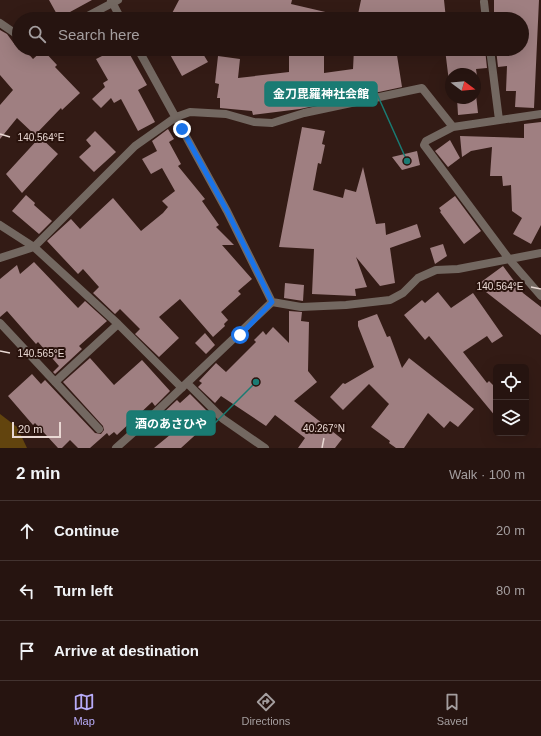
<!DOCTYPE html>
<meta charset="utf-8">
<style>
:root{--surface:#261410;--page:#2e1d19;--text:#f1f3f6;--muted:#a49e9f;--line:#423330;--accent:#b7abf8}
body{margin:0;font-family:Arial,"Noto Sans JP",sans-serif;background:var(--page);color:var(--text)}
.controls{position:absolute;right:12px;bottom:12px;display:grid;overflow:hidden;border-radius:6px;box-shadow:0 4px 16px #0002}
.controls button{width:36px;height:36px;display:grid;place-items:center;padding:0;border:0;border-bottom:1px solid var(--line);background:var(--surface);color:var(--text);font:20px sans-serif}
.compass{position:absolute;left:445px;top:68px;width:36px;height:36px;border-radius:50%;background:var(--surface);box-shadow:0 4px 16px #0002;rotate:106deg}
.scale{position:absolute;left:12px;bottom:10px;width:49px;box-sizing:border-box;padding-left:4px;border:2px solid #e9d8d3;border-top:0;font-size:11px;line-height:14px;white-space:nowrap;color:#e9d8d3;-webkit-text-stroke:3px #29120c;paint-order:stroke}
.stop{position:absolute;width:12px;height:12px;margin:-9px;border:3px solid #1a73e8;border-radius:50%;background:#fff}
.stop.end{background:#1a73e8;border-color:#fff;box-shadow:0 1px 4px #0008}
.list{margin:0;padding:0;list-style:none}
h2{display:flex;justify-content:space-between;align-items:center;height:52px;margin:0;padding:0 16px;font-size:17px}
h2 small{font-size:13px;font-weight:400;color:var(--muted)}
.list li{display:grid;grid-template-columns:26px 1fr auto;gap:12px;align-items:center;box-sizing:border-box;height:60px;padding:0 16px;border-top:1px solid var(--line)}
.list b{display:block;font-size:15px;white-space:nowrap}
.list em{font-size:13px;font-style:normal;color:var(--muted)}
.icon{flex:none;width:22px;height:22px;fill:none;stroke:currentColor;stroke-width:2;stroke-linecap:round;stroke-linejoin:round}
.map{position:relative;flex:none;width:541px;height:448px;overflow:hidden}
.search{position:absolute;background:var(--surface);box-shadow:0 4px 16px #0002;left:12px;right:12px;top:12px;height:44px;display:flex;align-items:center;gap:10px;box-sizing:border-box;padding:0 14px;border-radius:22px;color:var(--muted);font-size:15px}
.sheet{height:232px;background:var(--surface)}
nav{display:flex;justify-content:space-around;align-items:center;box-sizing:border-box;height:56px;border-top:1px solid var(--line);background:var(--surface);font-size:11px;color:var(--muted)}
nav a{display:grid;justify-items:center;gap:2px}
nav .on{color:var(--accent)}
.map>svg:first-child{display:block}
</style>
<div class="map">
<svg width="541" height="448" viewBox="0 0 541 448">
<rect width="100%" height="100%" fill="#331b15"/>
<!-- green -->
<path fill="#62440e" d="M0,414L17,427L27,448H0Z"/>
<!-- building -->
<path fill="#9f7f81" d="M49,0H92L59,18Z
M179,0H292L291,4L334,14L333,19H169Z
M361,0H444L446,19H357Z
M494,0H539L534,108L515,107L516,91H506L507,66L498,67L496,49H522V19H494Z
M0,30L7,34L15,45L18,42L19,49H24L33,59L43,50L57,65L55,67L80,93L62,110L61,108L35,135L17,118L0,139V105L13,90L0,75Z
M107,49H123L126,55L129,53L147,85L138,90L155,122L138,131L121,99L114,103L111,98L101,108L92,99L105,87L103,83L108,80L96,59L108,53Z
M167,49H200L208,62L182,76Z
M289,49H324V73L353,69L354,49H396L402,87L300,109L253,115L252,111L220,108V98H217L219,84L215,83L218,56L240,59L238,78L289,72Z
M445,49H485L487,68L476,69L477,76L475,77V74H451V81L449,82Z
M475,86L478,113L458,115L457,98H475Z
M541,122V225L531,244L513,234L522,218L512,211L511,185L503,186L502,176H490L492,147L471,151L462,157L460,136L524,138V124Z
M302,127L325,131L322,144L325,145L321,164L318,163L313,190L343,198L345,189L356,192L363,167L376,224L385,223L386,235L417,224L421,237L390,248L395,283L380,286L356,257L367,287L355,289L356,296L312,294L314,249L279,247Z
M168,129L174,139L169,142L181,164L178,166L205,199L202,201L219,225L216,227L234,245H222L252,279L238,291L241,294L221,312L228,320L224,324L225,326L213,337L180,299L159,317L179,338L159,357L135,334L140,329L120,309L115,314L93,293L99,287L83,269L78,274L47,241L71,219L80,229L113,198L141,231L163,213L168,207L162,201L175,191L162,168L151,174L142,159L157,151L152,141Z
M95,131L116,152L94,172L79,157L91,146L86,140Z
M40,137L58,154L22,193L6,174Z
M450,140L460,158L448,167L435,151Z
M417,151L420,165L402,170L392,157Z
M26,195L35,203L34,205L52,221L39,234L12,211Z
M455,196L481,231L464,244L440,212L441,211L439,208Z
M443,244L447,256L435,264L430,248Z
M34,262L78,308L85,301L107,321L79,346L82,349L55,374L53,372L59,366L38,342L36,344L7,311L0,317V279L17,265L20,274Z
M503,266L523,293L541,307V335L477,285Z
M285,283L304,285L303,301L284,298Z
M438,292L451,308L473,293L503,336L492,343L487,336L463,352L487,383L489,381L496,388V417L429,336L425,340L404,315L422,300L425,303Z
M289,311L302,312L301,321L309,322L308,371L317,382L294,401L342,439L335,448H298L305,438L275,415L266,426L221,396L215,403L198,387L202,383L199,381L216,363L226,372L256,342L254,340L263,331L266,335L273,327L289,343Z
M377,314L387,337L390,336L402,368L409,358L474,409L458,427L450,421L444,428L428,413L404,448H396L389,443L390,441L371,427L389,404L369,384L343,410L330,397L343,383L345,384L374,367L358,326V321Z
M205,333L215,345L206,354L195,343Z
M90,358L114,385L142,360L170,391L155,406L152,402L117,435L114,432L109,436L107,433L90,448H78L70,440L62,448H58L35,423L33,425L8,396L32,374L41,384L45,380L95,433L101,434L104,430L103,426L63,382Z
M190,394L214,418L181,448H154L176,430L162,414L177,400L180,403Z"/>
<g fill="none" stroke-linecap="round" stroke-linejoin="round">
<!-- street -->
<path stroke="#736861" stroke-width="8" d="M111,0L121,19
M484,2L486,19
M82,19L118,0
M0,23L19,36
M138,49L227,211L272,302
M490,49L499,120
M453,127L426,141L424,145L509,259L541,296
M0,225L34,247L118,324L182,388
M0,258L34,247L135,146L176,117L190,112L226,114L254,122L272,123L304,113L422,88L453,127L541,114
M272,302L301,307L346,305L390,300L403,293L418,278L436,270L458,269L541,253
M0,323L99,429
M55,382L118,324
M187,383L223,419L265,448
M116,448L152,416L272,302"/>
</g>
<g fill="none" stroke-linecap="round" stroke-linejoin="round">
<!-- route -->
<path stroke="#1a73e8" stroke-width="5" d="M182,129L227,211L272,302L240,335"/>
</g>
<!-- ticks -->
<path fill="none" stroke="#e9d8d3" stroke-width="1.5" d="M0,134L10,137M531,287L541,289M0,351L10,353M322,448L324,438"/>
<g font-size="10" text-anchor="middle" fill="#e9d8d3" stroke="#29120c" stroke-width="4" stroke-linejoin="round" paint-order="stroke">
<text x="41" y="141">140.564°E</text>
<text x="500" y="290">140.564°E</text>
<text x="41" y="357">140.565°E</text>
<text x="324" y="432">40.267°N</text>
</g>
<!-- callouts -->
<path fill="none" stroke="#1a7b73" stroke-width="1.5" d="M407 161L377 94M256 382L215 423"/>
<g fill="#1a7b73" stroke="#29120c" stroke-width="1.5">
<circle cx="407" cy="161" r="4"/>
<circle cx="256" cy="382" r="4"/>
</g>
<g fill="#1a7b73" stroke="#1a7b73" stroke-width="1.5">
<rect x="265" y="82" width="112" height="24" rx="4"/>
<rect x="127" y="411" width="88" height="24" rx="4"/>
</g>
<g font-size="12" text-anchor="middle" font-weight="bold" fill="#fff">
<text x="321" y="98">金刀毘羅神社会館</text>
<text x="171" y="428">酒のあさひや</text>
</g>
</svg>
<div class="controls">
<button><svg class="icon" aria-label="locate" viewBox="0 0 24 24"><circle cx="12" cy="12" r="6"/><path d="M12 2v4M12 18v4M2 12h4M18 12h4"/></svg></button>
<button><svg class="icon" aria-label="layers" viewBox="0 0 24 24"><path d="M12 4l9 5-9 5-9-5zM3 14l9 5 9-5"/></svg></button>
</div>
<svg class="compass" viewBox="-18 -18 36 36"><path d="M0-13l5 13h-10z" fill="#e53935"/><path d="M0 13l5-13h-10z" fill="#a49e9f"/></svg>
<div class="scale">20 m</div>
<div class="stop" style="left:240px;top:335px"></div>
<div class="stop end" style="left:182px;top:129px"></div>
<div class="search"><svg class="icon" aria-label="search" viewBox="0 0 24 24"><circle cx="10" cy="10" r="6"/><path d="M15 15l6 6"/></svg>Search here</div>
</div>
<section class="sheet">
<h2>2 min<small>Walk · 100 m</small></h2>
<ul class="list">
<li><svg class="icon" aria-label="ahead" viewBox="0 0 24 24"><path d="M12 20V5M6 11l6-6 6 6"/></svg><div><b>Continue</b></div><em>20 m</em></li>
<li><svg class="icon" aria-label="left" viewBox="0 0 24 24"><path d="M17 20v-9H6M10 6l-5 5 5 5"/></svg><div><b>Turn left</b></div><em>80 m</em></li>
<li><svg class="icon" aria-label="arrive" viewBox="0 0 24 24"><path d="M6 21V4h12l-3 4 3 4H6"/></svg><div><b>Arrive at destination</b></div></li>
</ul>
</section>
<nav>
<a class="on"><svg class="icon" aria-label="map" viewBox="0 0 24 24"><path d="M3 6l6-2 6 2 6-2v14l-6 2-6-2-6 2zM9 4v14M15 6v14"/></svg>Map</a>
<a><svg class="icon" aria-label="directions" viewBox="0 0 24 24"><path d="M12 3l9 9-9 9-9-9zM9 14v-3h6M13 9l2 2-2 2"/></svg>Directions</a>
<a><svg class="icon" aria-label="saved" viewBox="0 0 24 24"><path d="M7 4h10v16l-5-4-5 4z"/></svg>Saved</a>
</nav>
